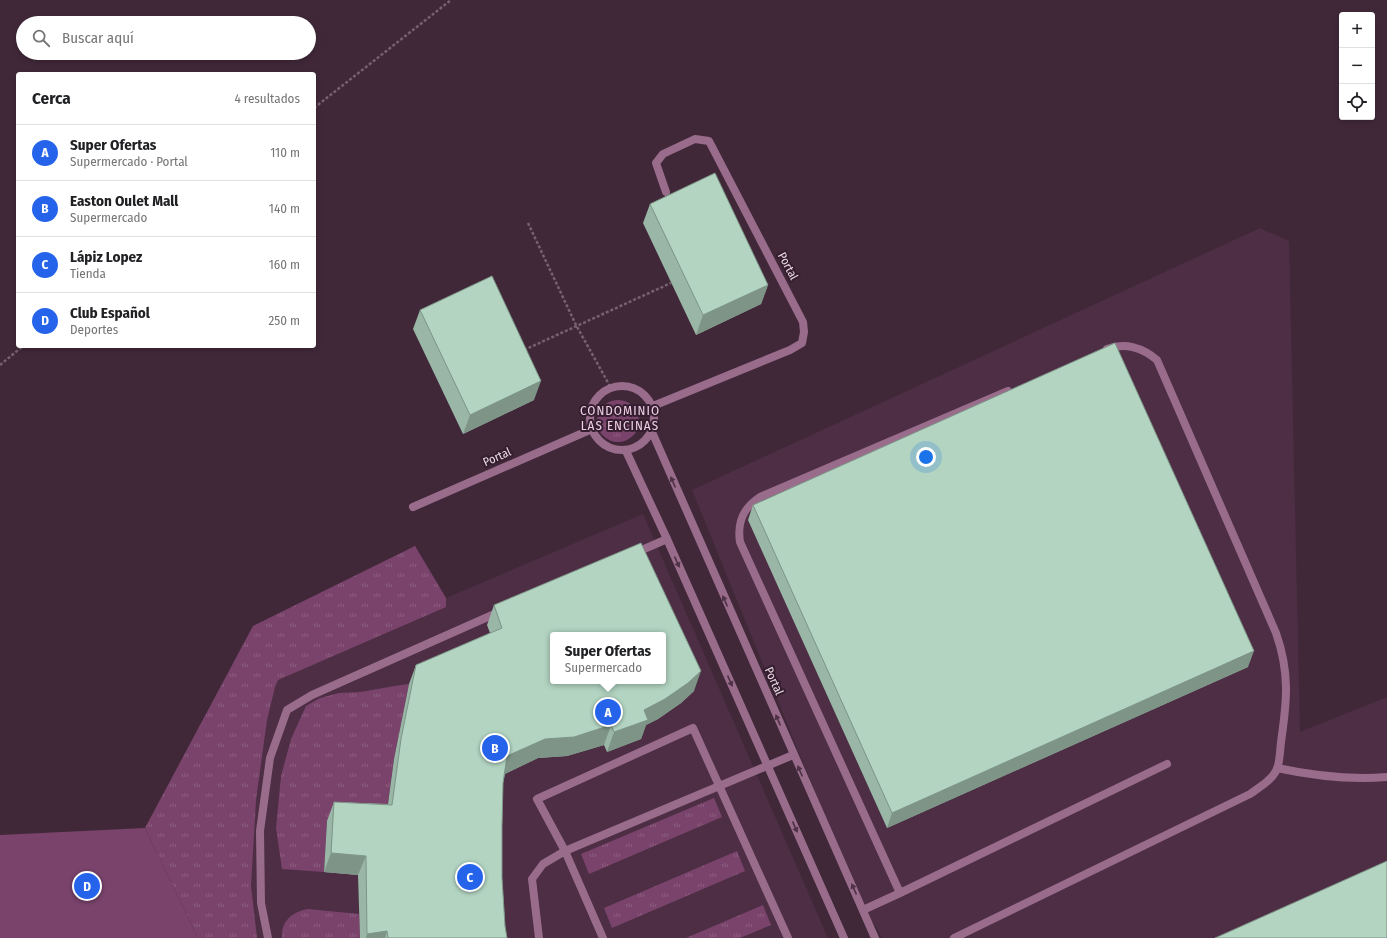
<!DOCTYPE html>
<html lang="es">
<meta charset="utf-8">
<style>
:root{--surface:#fff;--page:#f6f6f6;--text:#202124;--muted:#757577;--line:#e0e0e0;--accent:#2563eb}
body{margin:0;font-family:"Fira Sans Condensed",sans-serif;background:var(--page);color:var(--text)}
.controls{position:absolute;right:12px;top:12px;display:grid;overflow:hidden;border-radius:4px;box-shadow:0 2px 6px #0003}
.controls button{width:36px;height:36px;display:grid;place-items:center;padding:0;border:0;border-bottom:1px solid var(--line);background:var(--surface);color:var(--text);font:20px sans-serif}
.you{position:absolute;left:926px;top:457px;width:14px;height:14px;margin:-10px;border:3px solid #fff;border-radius:50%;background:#1a73e8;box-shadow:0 0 0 6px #1a73e833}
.badge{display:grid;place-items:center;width:26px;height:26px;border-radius:50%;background:var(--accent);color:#fff;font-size:13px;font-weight:700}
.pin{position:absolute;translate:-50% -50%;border:2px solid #fff;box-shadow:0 1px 4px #0006}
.popup{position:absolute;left:550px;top:632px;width:116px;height:52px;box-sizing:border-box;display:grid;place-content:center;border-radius:4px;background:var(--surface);filter:drop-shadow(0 1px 3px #0005);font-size:13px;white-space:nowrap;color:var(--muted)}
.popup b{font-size:15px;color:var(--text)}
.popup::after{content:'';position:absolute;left:50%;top:100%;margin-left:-8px;border:8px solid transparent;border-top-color:var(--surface)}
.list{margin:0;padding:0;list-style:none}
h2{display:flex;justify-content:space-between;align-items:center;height:52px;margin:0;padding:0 16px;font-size:17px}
h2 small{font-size:13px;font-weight:400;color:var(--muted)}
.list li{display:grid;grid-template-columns:26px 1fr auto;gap:12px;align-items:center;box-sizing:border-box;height:56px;padding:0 16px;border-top:1px solid var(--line)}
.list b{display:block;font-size:15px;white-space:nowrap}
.list p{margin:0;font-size:13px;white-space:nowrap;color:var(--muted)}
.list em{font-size:13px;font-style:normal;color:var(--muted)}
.icon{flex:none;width:22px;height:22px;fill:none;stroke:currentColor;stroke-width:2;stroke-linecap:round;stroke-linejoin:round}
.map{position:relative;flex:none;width:1387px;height:938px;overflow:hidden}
.search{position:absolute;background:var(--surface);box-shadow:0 2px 6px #0003;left:16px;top:16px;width:300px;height:44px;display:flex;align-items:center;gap:10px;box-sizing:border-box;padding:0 14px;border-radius:22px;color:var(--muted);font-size:15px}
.panel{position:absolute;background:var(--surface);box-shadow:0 2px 6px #0003;left:16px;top:72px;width:300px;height:276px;border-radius:4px}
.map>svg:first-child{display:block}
</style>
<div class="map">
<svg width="1387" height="938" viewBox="0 0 1387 938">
<defs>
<pattern id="grass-tufts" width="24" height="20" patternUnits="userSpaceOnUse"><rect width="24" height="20" fill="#79436b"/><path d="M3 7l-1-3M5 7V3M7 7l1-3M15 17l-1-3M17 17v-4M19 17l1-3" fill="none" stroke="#8c5e80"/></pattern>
</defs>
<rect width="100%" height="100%" fill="#402839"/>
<!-- built -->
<path fill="#4d2e44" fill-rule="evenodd" d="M1260,228L1289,241L1300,732L1387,697V938H882L877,928L863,910L692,490Z
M643,514L828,938H198L145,828L253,626L415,546L446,598ZM553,635H663V681H553Z"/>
<!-- grass -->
<path fill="url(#grass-tufts)" d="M597 421a21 21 0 1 1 42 0a21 21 0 1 1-42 0Z
M415,546L446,598V607L278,680L275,687L267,720L256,800L251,886L257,938H198L145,828L253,626Z
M409,684L394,759L385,824L327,821L324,872L282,869L276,828L281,776L291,739L306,706L320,698L339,693L360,692L401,685Z
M714,798L722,817L589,874L581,854Z
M737,851L745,871L612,928L604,908Z
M763,905L771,925L740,938H686Z
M308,909L359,914L360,938H282C281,921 292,912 308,909Z"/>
<!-- garden -->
<path fill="#79436b" d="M145,828L198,938H0V835Z"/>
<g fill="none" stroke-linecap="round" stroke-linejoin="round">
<!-- path -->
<path stroke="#766170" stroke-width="2.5" stroke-dasharray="3 2" stroke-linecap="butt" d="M314,108L451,0
M528,223L576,325L611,388
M524,350L671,283
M0,365L23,346"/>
<!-- service -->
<path stroke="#996c8b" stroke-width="8" d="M635,553L667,539
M1277,768C1314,776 1349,780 1387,777
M900,893L740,542C737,522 743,508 760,497L1008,391
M863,910L900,893L1167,764
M268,938L261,903L260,831L270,758L287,710L312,695L499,612
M539,938L532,879L543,864L565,851L793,755
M603,938L565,851L537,799L693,728L788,938
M954,938L1250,794C1260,787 1272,780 1277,769C1280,761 1280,750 1281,742C1287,701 1290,673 1276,633L1157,360C1143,348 1125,342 1107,349"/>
<!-- minor -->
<path stroke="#996c8b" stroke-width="8" d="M590 418a32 32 0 1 1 64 0a32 32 0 1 1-64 0Z
M653,406L790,350L802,343L804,332L803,322L709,141L695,139L663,154L656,163L666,192
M652,432L875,938
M626,451L667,539L844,938
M413,507L592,429"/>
</g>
<!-- wall -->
<path fill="#99b6a6" d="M650,204L768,285L761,304L696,335L643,223Z
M420,310L534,400L463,434L413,329Z
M753,505L1248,667L887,828L748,520Z
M494,605L694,691L681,703L658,719L646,725L641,739L607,752L604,745L567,756L538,758L505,774L503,783L502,826V878L505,926L507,938H360L358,875L324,872L327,821L334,802L388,804L394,759L409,684L416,665L490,633L487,625Z"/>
<!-- shaded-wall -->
<path fill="#7d9487" d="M768,285L761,304L696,335L703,315Z
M541,381L534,400L463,434L470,415Z
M1254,651L1248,667L887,828L892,813Z
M701,671L694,691L681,703L658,719L646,725L641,739L607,752L614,732L644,710Z
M611,725L604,745L567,756L538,758L500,776L507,756L545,739Z
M331,853L366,856L358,875L324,872Z
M387,931L385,938H366L367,934Z"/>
<!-- building -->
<path fill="#b2d4c1" stroke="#7d9487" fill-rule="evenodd" d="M715,173L768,285L703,315L650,204Z
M492,276L541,381L470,415L420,310Z
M1115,343L1254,651L892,813L753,505Z
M641,543L701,671L688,683L665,699L644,710L648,720L614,732L611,725L574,737L545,739L507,756L503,783L502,826V878L505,926L507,938H388L387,931L367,934L366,856L331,853L334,802L392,805L401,739L416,665L502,628L494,605ZM553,635H663V681H553Z
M1387,861V938H1215Z"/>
<!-- one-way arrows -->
<defs><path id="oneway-solid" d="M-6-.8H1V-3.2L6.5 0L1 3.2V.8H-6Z"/></defs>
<g fill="#4e3246">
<use href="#oneway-solid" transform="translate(673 482) rotate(-114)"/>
<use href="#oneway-solid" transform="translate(677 562) rotate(66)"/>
<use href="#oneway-solid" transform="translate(725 601) rotate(-114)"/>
<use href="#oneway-solid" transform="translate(730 681) rotate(66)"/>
<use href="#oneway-solid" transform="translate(778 720) rotate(-114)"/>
<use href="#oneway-solid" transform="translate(800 771) rotate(-114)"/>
<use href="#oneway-solid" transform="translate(795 827) rotate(66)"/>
<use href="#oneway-solid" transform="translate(854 889) rotate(-114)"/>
</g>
<g text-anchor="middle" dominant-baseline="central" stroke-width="4" stroke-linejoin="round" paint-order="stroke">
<!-- street labels -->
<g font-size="12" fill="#ebdbe6" stroke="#351e2f">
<text transform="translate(788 266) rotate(62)">Portal</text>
<text transform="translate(497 457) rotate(-24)">Portal</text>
<text transform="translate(774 681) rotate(66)">Portal</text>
</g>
<!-- neighbourhood labels -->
<g font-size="13" letter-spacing="1" fill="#efcfe5" stroke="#351e2f">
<text x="620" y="410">CONDOMINIO<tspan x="620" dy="15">LAS ENCINAS</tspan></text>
</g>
</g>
</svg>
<div class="controls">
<button>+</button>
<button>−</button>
<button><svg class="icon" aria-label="locate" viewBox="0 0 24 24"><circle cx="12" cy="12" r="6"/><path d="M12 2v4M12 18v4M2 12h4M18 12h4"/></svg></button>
</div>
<div class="you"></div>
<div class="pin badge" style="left:608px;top:712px">A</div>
<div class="popup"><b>Super Ofertas</b>Supermercado</div>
<div class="pin badge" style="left:495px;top:748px">B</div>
<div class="pin badge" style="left:470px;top:877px">C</div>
<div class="pin badge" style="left:87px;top:886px">D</div>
<div class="search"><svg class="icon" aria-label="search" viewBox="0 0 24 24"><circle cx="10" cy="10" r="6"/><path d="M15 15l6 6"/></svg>Buscar aquí</div>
<section class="panel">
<h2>Cerca<small>4 resultados</small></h2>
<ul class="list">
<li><span class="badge">A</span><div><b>Super Ofertas</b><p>Supermercado · Portal</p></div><em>110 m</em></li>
<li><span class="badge">B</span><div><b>Easton Oulet Mall</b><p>Supermercado</p></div><em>140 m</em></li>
<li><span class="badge">C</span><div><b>Lápiz Lopez</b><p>Tienda</p></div><em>160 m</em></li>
<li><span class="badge">D</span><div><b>Club Español</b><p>Deportes</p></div><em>250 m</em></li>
</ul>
</section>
</div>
